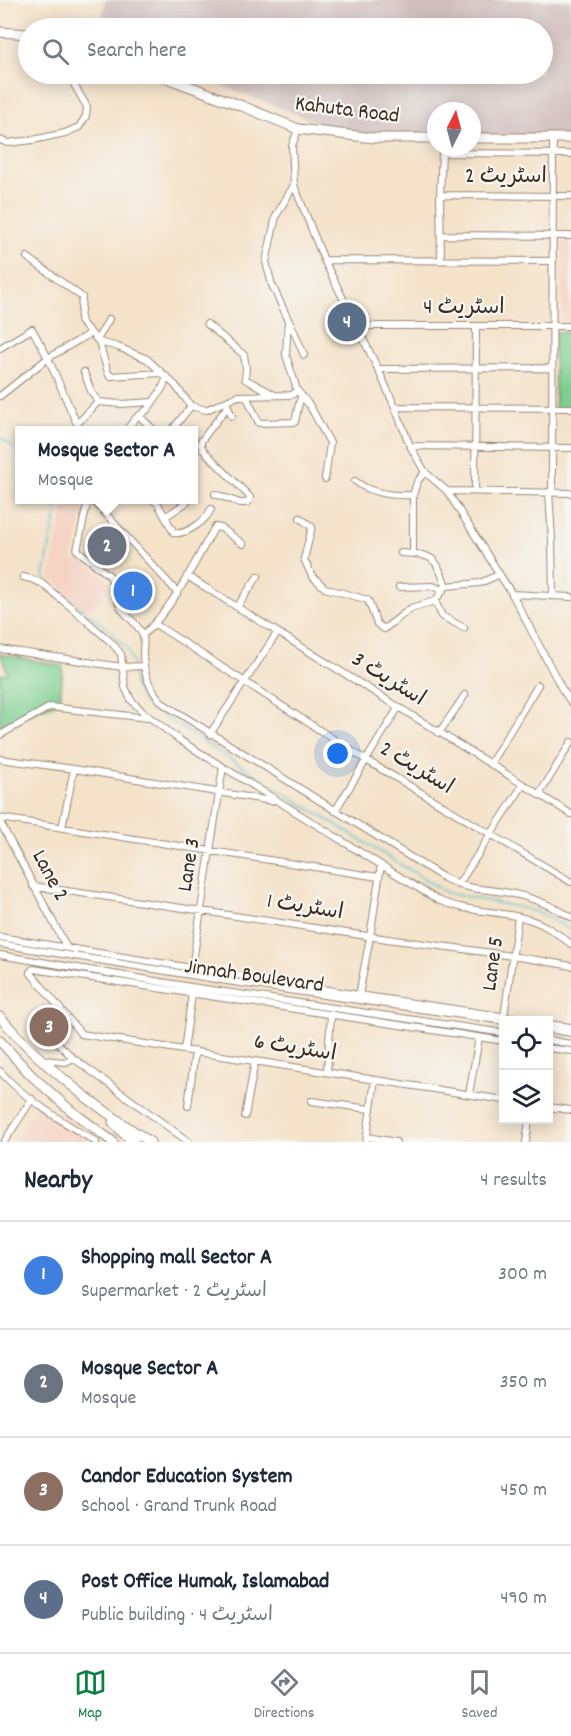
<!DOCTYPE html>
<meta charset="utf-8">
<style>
:root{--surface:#fff;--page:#f2f2f3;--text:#1f2937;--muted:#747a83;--line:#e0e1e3;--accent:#0b8043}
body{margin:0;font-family:Dekko,"Playpen Sans Arabic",sans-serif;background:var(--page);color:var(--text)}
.controls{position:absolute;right:18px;bottom:18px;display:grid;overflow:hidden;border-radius:0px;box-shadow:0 3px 15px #0003}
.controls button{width:54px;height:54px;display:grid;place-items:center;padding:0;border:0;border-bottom:2px solid var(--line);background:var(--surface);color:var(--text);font:30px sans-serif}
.compass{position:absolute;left:427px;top:102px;width:54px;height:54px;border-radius:50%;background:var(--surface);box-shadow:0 3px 15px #0003;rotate:6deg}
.you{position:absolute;left:338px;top:754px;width:21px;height:21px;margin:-15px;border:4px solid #fff;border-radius:50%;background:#1a73e8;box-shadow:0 0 0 9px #1a73e833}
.badge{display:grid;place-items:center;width:39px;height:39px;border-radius:50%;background:var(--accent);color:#fff;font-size:20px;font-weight:700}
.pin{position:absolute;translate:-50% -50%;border:3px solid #fff;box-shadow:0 2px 6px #0006}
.popup{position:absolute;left:15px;top:426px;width:183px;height:78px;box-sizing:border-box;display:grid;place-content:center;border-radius:0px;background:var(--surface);filter:drop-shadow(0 2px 4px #0005);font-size:20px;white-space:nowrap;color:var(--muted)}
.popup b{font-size:22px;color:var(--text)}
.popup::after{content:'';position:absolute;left:50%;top:100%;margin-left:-12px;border:12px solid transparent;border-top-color:var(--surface)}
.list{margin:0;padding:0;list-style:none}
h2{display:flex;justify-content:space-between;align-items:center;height:78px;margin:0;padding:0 24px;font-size:26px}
h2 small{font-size:20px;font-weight:400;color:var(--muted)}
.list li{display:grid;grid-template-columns:39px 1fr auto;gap:18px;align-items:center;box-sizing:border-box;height:108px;padding:0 24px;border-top:2px solid var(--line)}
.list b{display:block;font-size:22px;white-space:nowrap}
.list p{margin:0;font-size:20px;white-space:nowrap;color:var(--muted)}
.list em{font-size:20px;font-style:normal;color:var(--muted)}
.icon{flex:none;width:33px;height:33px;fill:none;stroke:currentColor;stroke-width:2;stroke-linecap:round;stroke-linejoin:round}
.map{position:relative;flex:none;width:571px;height:1142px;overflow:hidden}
.search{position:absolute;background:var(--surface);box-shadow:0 3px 15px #0003;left:18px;right:18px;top:18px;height:66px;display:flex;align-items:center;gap:15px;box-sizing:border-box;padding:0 21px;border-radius:33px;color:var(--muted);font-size:22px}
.sheet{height:510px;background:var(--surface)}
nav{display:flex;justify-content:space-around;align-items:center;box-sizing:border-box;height:84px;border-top:2px solid var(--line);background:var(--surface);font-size:16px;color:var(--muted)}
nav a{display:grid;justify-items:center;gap:3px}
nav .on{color:var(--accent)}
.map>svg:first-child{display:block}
</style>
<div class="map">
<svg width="571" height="1142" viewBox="0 0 571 1142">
<rect width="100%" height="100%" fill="#f6f6f2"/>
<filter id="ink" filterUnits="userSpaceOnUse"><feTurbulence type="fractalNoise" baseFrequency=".0167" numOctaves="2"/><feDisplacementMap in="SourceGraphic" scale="12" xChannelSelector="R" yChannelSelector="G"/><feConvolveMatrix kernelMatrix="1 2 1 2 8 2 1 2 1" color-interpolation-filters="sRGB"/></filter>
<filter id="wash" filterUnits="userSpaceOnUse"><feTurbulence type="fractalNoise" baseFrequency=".008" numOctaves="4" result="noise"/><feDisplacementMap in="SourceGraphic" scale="24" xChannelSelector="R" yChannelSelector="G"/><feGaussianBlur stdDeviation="1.35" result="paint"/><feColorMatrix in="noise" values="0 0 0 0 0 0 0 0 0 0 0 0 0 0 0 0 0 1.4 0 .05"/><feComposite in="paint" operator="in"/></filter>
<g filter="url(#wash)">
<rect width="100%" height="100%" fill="#f4e2c9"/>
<!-- built -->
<path fill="#f5d2c2" d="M562,242H571V322H562Z
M66,500L85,501L72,561L77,562L79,558L107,579L109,585L107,591L91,609H87L65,594L63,588L50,579Z
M40,1102L88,1133L82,1142H14Z"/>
<!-- industrial -->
<path fill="#d1bfbd" d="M105,0H571V137L472,136V111H436V136L350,135L192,74H542V28H102Z"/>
<!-- green -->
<path fill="#7dcf90" stroke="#5c7c57" stroke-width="1.5" d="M554,332H571V409H555Z
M0,654L63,666L60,702L5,722L0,726V675L8,673Z"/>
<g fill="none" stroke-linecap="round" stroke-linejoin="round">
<!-- stream -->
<path stroke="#55c3c9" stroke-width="1.5" d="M0,437L20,452
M52,500L57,510L44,576L48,583L110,630L128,650L133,665
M134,669V686L146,705L271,785L447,893L527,909L544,915L571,930"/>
</g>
</g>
<g filter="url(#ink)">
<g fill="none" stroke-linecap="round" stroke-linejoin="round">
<!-- minor casing -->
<g stroke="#988674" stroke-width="8">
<path id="minor" d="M298,129L292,146L294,185L324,260L378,369L395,407L410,446L425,472L447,491L512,594L562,689L571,702
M0,140L8,143L33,140L65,133L79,127L86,116L87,107L68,74
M440,195L571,196
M441,235L571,236
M27,257L82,297L80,321L99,342L118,347L147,359L175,385L191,406
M324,260L553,261
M441,261L440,195L442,153L571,154
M290,322L304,355
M207,324L244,355L246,368L245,379L273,394
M356,326H571
M97,340L109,319
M99,342L108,373L110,376L162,373
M0,348L32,329L48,358L77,424L98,402
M378,369L552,368
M84,372L91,391L98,402L121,404L153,402
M297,390L310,406L330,443L325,479
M0,396L48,358L91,333
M246,396L259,423L295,422L299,403L302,396
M227,405L232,416
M395,407L571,408
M139,416L154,430
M126,430L136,418L148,409L162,389L167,377
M172,430L191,406L206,410L238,396L292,395L297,390L286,355L288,319L272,285L266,262L276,216L294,185
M410,446L571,448
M355,481C371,494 392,496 413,495
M447,491L571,493
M475,491L476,326
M549,492L552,540L553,596
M552,493L553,138
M215,494L240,503H247L250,499V497L203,450L201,445V441L228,406
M88,500L77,550L110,576C115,587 115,598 121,608C127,617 138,624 142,634C145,638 143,647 143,652C143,673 149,690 164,704L444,878C466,890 480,888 504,892C528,896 550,904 571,917
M93,500L177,592
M153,500L158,504L174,533C187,535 207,520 211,509
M165,517L187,502
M300,518L312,527L304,559L312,576L325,588L368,600L377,624L384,629L411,608L435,601L446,586L480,583L498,575
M401,553C434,555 435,556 446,586
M413,554V495L417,482L425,472
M187,576L571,814
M23,577L31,579L41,583L73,609L112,643L121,654L125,687L131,700L144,713L181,741L436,899C465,913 500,910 531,920C546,925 558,934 571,944
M399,587L433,586L442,590
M512,594L571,597
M435,601L442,616L464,628
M237,607L258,576
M155,624L366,760L571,882
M143,635C175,606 194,563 215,527L221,528L243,544
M0,649L122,667L143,666
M439,733L465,695
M210,734L277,633
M0,735L50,707L148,718
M0,759L74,769L272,801
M490,764L538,685
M539,795L571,742
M335,811L398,708
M0,818L378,877
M0,822L67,948
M62,828L74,769
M458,885L523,785
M33,886C144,902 256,919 367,936C435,946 503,953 571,966
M0,937L359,995L528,1020
M0,944L240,983L504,1021
M0,955L191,987L504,1033
M192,968L223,767
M359,995L370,937L381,865
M37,1016L47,1032L73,1058L189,1142
M504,1017L518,917
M548,1024L571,1027
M548,1029L571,1033
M548,1040L571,1044
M504,1041L33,969L30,972L81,1034L504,1100
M548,1048L571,1051
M184,1050L192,994
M44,1060L66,1062L73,1058
M0,1071C23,1098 65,1123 96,1142
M327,1072L331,1014
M469,1094L479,1038
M311,1101L370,1109
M188,1106L195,1051
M548,1107L571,1110
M245,1116L255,1061
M367,1137L396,1142
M4,1142L32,1099
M366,1142L375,1080
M526,1142L529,1120"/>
</g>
<!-- highway casing -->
<g stroke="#988674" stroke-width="11">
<path id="highway" d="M0,32L28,34
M156,74L242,106L298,129L374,138H436
M472,138H571
M0,1017C43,1067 95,1106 150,1142
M0,1041L31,1075L69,1109L113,1142
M113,1122L124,1134L134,1142"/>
</g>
<!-- minor -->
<use href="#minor" stroke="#fff" stroke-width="6"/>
<!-- highway -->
<use href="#highway" stroke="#fff" stroke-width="9"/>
</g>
</g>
<g text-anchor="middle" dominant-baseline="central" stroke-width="4.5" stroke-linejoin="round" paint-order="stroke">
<!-- street labels -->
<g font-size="22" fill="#3b2a1e" stroke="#f6f6f2">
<text transform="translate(347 111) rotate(7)">Kahuta Road</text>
<text x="506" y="177">اسٹریٹ 2</text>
<text x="464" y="308">اسٹریٹ 4</text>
<text transform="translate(388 680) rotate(32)">اسٹریٹ 3</text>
<text transform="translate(416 769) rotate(31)">اسٹریٹ 2</text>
<text transform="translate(190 865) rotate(-81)">Lane 3</text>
<text transform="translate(49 876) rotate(62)">Lane 2</text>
<text transform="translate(305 908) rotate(9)">اسٹریٹ 1</text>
<text transform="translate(494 964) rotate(-82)">Lane 5</text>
<text transform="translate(254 977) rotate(8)">Jinnah Boulevard</text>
<text transform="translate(295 1049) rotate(9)">اسٹریٹ 6</text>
</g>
</g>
</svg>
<div class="controls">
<button><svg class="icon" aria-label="locate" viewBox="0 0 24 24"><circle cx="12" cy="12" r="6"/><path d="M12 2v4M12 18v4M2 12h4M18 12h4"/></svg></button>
<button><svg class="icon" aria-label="layers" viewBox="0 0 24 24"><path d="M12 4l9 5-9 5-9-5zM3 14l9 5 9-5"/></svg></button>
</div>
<svg class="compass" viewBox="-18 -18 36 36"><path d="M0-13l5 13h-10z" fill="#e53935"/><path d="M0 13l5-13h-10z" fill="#747a83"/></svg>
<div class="you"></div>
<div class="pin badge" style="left:133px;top:591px;background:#3f7fe0">1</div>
<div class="pin badge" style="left:107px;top:546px;background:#6b7280">2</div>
<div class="popup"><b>Mosque Sector A</b>Mosque</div>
<div class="pin badge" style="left:49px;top:1027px;background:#8d6e63">3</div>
<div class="pin badge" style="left:347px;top:322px;background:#5c6f8a">4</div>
<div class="search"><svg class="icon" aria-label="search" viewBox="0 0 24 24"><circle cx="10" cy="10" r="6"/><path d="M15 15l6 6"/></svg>Search here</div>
</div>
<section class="sheet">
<h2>Nearby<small>4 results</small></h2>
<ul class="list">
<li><span class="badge" style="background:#3f7fe0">1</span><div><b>Shopping mall Sector A</b><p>Supermarket · اسٹریٹ 2</p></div><em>300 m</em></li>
<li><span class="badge" style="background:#6b7280">2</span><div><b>Mosque Sector A</b><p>Mosque</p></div><em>350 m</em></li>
<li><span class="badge" style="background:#8d6e63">3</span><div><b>Candor Education System</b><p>School · Grand Trunk Road</p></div><em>450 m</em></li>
<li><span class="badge" style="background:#5c6f8a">4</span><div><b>Post Office Humak, Islamabad</b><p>Public building · اسٹریٹ 4</p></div><em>490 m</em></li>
</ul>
</section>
<nav>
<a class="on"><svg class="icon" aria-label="map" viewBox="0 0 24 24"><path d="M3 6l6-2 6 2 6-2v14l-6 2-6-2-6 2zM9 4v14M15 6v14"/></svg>Map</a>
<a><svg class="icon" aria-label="directions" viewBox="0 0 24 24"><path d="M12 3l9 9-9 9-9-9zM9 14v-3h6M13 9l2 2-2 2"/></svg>Directions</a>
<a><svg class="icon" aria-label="saved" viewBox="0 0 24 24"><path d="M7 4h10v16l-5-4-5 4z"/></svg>Saved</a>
</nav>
